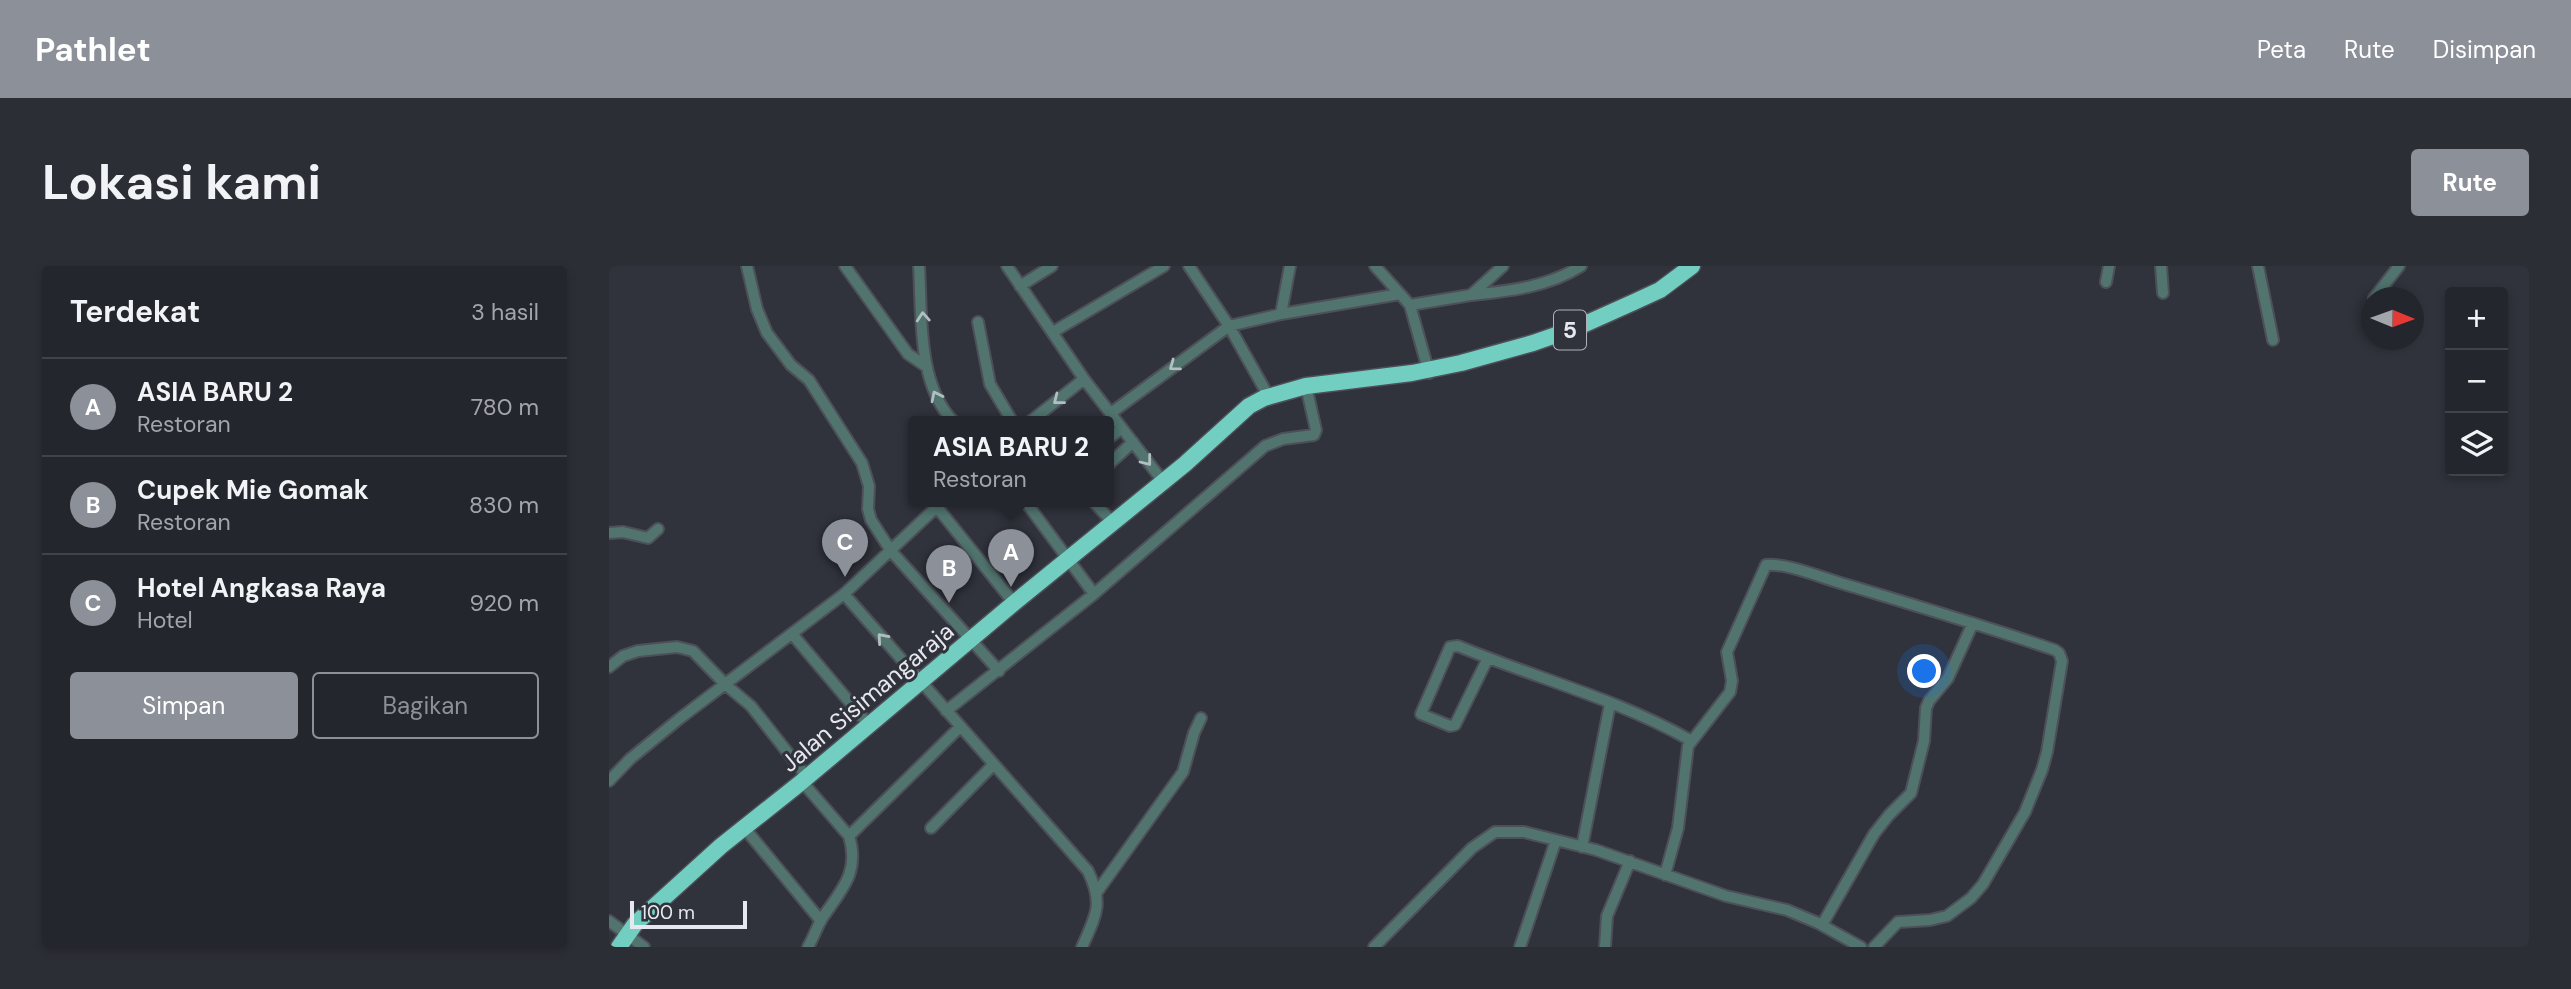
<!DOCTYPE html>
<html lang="id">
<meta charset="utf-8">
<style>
:root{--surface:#24262d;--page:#2c2e35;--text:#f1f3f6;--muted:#a3a5aa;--line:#414349;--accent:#8c9099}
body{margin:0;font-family:"DM Sans",sans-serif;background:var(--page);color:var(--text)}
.controls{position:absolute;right:21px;top:21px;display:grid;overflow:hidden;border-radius:7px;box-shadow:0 4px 10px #0003}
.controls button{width:63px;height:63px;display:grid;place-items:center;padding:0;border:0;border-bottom:2px solid var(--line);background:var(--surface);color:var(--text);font:35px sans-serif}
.compass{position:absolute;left:1752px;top:21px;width:63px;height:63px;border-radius:50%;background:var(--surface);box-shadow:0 4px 10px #0003;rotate:91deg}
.scale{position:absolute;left:21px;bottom:18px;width:117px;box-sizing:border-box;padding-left:7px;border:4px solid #e7e8ef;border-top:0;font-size:19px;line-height:24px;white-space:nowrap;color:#e7e8ef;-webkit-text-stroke:5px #30323c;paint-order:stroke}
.you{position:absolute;left:1316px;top:406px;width:24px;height:24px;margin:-18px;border:5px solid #fff;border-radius:50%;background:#1a73e8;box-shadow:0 0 0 10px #1a73e833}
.badge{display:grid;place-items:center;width:46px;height:46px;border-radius:50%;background:var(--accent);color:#fff;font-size:23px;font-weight:700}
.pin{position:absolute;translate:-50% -58px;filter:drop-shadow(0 2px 4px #0008)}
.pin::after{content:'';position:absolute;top:37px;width:24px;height:21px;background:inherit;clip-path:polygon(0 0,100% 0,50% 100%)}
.popup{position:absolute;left:299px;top:150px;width:206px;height:91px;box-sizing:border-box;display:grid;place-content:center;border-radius:7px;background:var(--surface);filter:drop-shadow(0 2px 5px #0005);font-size:23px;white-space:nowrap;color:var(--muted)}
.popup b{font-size:26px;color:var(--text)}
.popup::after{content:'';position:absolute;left:50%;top:100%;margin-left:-14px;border:14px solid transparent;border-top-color:var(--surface)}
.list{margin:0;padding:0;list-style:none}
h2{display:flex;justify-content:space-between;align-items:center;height:91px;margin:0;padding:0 28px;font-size:30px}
h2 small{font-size:23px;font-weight:400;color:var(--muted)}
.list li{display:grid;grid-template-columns:46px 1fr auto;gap:21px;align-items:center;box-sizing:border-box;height:98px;padding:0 28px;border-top:2px solid var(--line)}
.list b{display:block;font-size:26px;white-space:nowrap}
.list p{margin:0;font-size:23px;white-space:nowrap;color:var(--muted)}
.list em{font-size:23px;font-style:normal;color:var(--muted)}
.actions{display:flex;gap:14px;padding:21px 28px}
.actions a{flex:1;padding:16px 0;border:2px solid var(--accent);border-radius:7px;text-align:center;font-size:24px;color:var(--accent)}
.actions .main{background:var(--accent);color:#fff}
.icon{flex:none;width:38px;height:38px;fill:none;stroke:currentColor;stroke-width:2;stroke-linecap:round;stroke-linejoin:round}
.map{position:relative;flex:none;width:1920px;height:681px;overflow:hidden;border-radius:7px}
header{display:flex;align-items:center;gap:42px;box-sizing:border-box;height:98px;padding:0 35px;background:var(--accent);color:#fff}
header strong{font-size:33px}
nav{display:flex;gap:38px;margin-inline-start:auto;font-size:24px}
.intro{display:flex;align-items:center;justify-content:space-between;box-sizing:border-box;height:168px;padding:0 42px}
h1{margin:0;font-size:49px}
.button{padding:18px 32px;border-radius:7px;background:var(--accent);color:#fff;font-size:24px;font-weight:700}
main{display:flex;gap:42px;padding:0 42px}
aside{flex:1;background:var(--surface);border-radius:7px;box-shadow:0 4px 10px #0003}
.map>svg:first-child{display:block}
</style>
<header>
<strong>Pathlet</strong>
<nav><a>Peta</a><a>Rute</a><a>Disimpan</a></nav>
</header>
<div class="intro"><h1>Lokasi kami</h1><a class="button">Rute</a></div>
<main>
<aside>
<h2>Terdekat<small>3 hasil</small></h2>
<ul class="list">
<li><span class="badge">A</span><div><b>ASIA BARU 2</b><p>Restoran</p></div><em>780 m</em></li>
<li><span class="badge">B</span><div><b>Cupek Mie Gomak</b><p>Restoran</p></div><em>830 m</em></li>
<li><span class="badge">C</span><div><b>Hotel Angkasa Raya</b><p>Hotel</p></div><em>920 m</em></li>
</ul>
<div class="actions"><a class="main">Simpan</a><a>Bagikan</a></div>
</aside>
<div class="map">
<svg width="1920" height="681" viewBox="0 0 1920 681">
<rect width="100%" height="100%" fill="#30323c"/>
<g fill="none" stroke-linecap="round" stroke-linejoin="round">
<!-- minor casing -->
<g stroke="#4d4f59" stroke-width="14">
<path id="minor" d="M138,0L148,43L158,67L182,99L200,114L253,197L260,220L259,243L262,254L282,285L390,405
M236,0L299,88L318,101
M310,0C313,49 308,118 344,155
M398,0L475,113L556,218
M580,0L620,60L660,131
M766,0L801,39L820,107
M1552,0L1554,27
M1649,0L1664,74
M1497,16L1500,0
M411,20L443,0
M862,29C900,25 939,21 972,0
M1765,32L1790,0
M801,39L862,29L894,0
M672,48L681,0
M369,56L381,118L403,155
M444,66L555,0
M502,147L620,60L672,48L791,28
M422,155L475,113
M500,172L513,162
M500,198L524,176
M416,235L485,328
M484,235L504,257
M328,241L405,337
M0,267L14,266L39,272L49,263
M235,328L479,605C495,638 487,649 473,681
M184,369L260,459
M879,392L846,459L841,460L812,448L841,381L849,380C926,412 1009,433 1081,474
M0,401L14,390L29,385L68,381L84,385L117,419L142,440L198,511
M337,445L485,328L656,180L674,173L705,169L707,164L697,120
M0,515L21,493L70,453L235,328L334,235
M196,519L240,570C251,606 233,623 214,651C208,660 205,671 199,681
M322,562L385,498
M138,565L212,655
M240,570L351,461
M973,581L1001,438
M1056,609L1069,562L1079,480L1121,426L1123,415L1118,386L1157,299C1179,297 1213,312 1235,318C1305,339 1376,360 1446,384L1450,387L1453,395L1438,486L1433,504L1416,546L1374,618L1362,632L1338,650L1321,654L1289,656L1265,681
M488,626L574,506L585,467L592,452
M0,655L35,681
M1213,659L1265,568L1280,549L1302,527L1315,475L1317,442L1320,435L1339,412L1364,357
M765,681L863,582L886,566H915L987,584L1117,630L1178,644L1209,657L1252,681
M911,681L947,574
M996,681L998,650L1021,595"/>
</g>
<!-- highway casing -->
<g stroke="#4d4f59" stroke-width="19">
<path id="highway" d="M10,681L26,658L112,580L190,518L405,337L576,198L640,140L655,132L697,120L803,107L852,97L924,77L967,62L1025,36L1051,24L1083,0"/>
</g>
<!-- minor -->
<use href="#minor" stroke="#51746e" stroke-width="10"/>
<!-- highway -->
<use href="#highway" stroke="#72cec1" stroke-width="16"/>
</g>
<!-- one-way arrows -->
<defs><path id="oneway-chevron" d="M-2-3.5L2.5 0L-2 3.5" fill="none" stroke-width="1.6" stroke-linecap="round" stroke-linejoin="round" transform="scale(1.75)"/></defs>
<g stroke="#b2bfc2">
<use href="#oneway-chevron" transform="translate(314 51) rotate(-94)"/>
<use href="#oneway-chevron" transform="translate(565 100) rotate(144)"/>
<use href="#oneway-chevron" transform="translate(327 130) rotate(-116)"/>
<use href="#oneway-chevron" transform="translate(449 134) rotate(142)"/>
<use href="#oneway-chevron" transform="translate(538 195) rotate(52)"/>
<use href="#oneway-chevron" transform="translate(273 372) rotate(-131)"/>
</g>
<g text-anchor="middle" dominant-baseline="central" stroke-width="6" stroke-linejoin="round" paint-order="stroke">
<!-- shield labels -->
<rect fill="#30323c" stroke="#b0b1b9" stroke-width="2" x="945" y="44.5" width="32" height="39" rx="5"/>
<g font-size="23" font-weight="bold" fill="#e7e8ef">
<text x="961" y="64">5</text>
</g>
<!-- street labels -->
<g font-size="24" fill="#e7e8ef" stroke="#30323c">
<text transform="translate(258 431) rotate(-40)">Jalan Sisimangaraja</text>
</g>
</g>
</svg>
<div class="controls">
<button>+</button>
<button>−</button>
<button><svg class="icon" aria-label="layers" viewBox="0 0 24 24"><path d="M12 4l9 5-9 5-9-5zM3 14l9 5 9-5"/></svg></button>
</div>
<svg class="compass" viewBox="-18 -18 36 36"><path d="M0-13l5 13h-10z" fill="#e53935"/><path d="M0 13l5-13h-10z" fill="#a3a5aa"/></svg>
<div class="scale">100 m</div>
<div class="you"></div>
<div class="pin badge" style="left:402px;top:321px">A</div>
<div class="popup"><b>ASIA BARU 2</b>Restoran</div>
<div class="pin badge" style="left:340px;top:337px">B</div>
<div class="pin badge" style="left:236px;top:311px">C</div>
</div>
</main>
